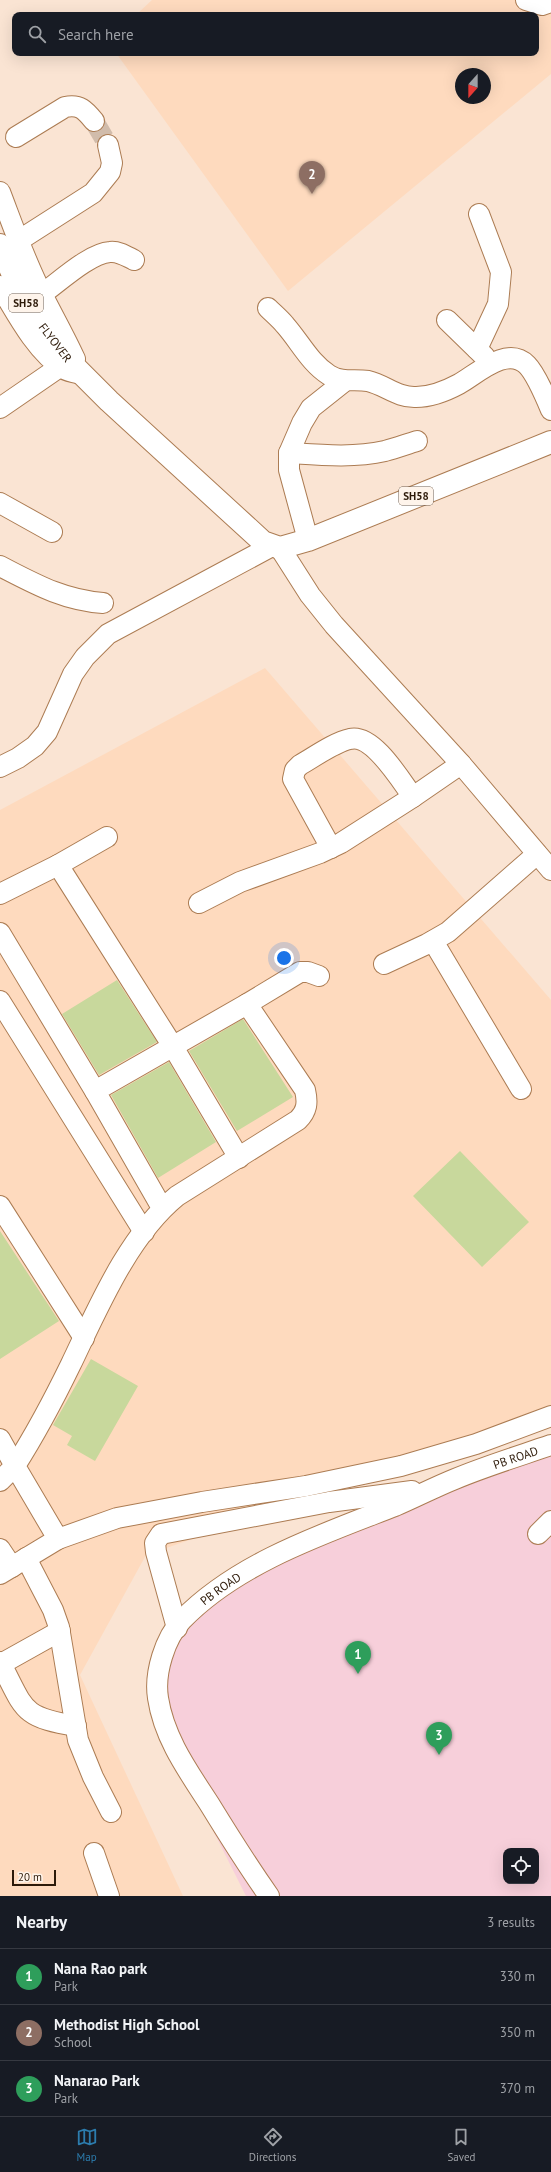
<!DOCTYPE html>
<style>
:root{--surface:#171b24;--page:#20242c;--text:#f1f3f6;--muted:#9ea1a6;--line:#363941;--accent:#2c7cad}
body{margin:0;font-family:"PT Sans",sans-serif;background:var(--page);color:var(--text)}
.controls{position:absolute;right:12px;bottom:12px;display:grid;overflow:hidden;border-radius:8px;box-shadow:0 4px 16px #0002}
.controls button{width:36px;height:36px;display:grid;place-items:center;padding:0;border:0;border-bottom:1px solid var(--line);background:var(--surface);color:var(--text);font:20px sans-serif}
.compass{position:absolute;left:455px;top:68px;width:36px;height:36px;border-radius:50%;background:var(--surface);box-shadow:0 4px 16px #0002;rotate:201deg}
.scale{position:absolute;left:12px;bottom:10px;width:44px;box-sizing:border-box;padding-left:4px;border:2px solid #2d1a09;border-top:0;font-size:11px;line-height:14px;white-space:nowrap;color:#2d1a09;-webkit-text-stroke:3px #fef4eb;paint-order:stroke}
.you{position:absolute;left:284px;top:958px;width:14px;height:14px;margin:-10px;border:3px solid #fff;border-radius:50%;background:#1a73e8;box-shadow:0 0 0 6px #1a73e833}
.badge{display:grid;place-items:center;width:26px;height:26px;border-radius:50%;background:var(--accent);color:#fff;font-size:13px;font-weight:700}
.pin{position:absolute;translate:-50% -33px;filter:drop-shadow(0 1px 2px #0008)}
.pin::after{content:'';position:absolute;top:21px;width:14px;height:12px;background:inherit;clip-path:polygon(0 0,100% 0,50% 100%)}
.list{margin:0;padding:0;list-style:none}
h2{display:flex;justify-content:space-between;align-items:center;height:52px;margin:0;padding:0 16px;font-size:17px}
h2 small{font-size:13px;font-weight:400;color:var(--muted)}
.list li{display:grid;grid-template-columns:26px 1fr auto;gap:12px;align-items:center;box-sizing:border-box;height:56px;padding:0 16px;border-top:1px solid var(--line)}
.list b{display:block;font-size:15px;white-space:nowrap}
.list p{margin:0;font-size:13px;white-space:nowrap;color:var(--muted)}
.list em{font-size:13px;font-style:normal;color:var(--muted)}
.icon{flex:none;width:22px;height:22px;fill:none;stroke:currentColor;stroke-width:2;stroke-linecap:round;stroke-linejoin:round}
.map{position:relative;flex:none;width:551px;height:1896px;overflow:hidden}
.search{position:absolute;background:var(--surface);box-shadow:0 4px 16px #0002;left:12px;right:12px;top:12px;height:44px;display:flex;align-items:center;gap:10px;box-sizing:border-box;padding:0 14px;border-radius:8px;color:var(--muted);font-size:15px}
.sheet{height:220px;background:var(--surface)}
nav{display:flex;justify-content:space-around;align-items:center;box-sizing:border-box;height:56px;border-top:1px solid var(--line);background:var(--surface);font-size:11px;color:var(--muted)}
nav a{display:grid;justify-items:center;gap:2px}
nav .on{color:var(--accent)}
.map>svg:first-child{display:block}
</style>
<div class="map">
<svg width="551" height="1896" viewBox="0 0 551 1896">
<rect width="100%" height="100%" fill="#fae4d3"/>
<!-- built -->
<path fill="#fedabe" fill-rule="evenodd" d="M152,0H551V74L288,291L116,53H536V15H136ZM461,74H485V98H461Z
M265,668L551,1000V1415L146,1555L80,1675L183,1896H0V810Z"/>
<!-- green -->
<path fill="#f7cfda" fill-rule="evenodd" d="M551,1444V1896H246L159,1723L170,1626L311,1534ZM506,1851H536V1881H506Z"/>
<!-- building -->
<path fill="#c8d89c" d="M117,980L157,1042L99,1075L62,1014Z
M243,1019L293,1097L237,1131L189,1051Z
M169,1062L216,1142L158,1178L111,1095Z
M460,1151L529,1222L482,1267L413,1196Z
M0,1231L59,1321L0,1359Z
M91,1359L138,1386L95,1461L67,1445L72,1436L53,1425Z"/>
<g fill="none" stroke-linecap="round" stroke-linejoin="round">
<!-- minor-tunnel -->
<path stroke="#d1bcab" stroke-width="20" stroke-dasharray="20 10" stroke-linecap="butt" d="M94,121L108,145"/>
<!-- minor casing -->
<g stroke="#ac7c53" stroke-width="22">
<g id="minor">
<path d="M526,0L542,5L551,2"/>
<path d="M16,137L65,107C80,104 85,110 94,121"/>
<path d="M0,192C13,226 25,261 42,294C53,316 65,337 75,359"/>
<path d="M18,241L93,193L110,172L112,163L108,145"/>
<path d="M0,286C16,313 37,353 64,369C69,372 77,373 82,374"/>
<path d="M42,294C59,282 90,253 110,252C119,251 126,256 134,260"/>
<path d="M268,308C274,314 280,319 285,325C300,342 310,363 329,375C342,383 354,379 368,381C385,385 398,398 416,397C432,397 446,391 459,384C477,374 507,345 527,365C535,373 546,398 551,410"/>
<path d="M447,320L485,357"/>
<path d="M477,349L498,304L501,272L479,214"/>
<path d="M0,408L61,366"/>
<path d="M289,453C321,455 354,458 385,451C396,448 407,444 417,441"/>
<path d="M0,503L52,532"/>
<path d="M308,540L289,470V453L302,423L311,408L345,381"/>
<path d="M280,548L310,595L334,625L461,764L551,870"/>
<path d="M0,566C35,584 63,600 103,603"/>
<path d="M0,767L18,758L35,746L47,732L73,674L85,657L108,634L272,546"/>
<path d="M107,837L58,865L172,1045L239,1158"/>
<path d="M331,848L293,779L295,770L300,765C314,757 335,742 350,739C373,733 401,781 413,797"/>
<path d="M0,894L58,865"/>
<path d="M199,903L240,882L320,853L341,843L413,797L461,764"/>
<path d="M0,933L95,1091"/>
<path d="M433,941L521,1089"/>
<path d="M384,964L427,944L448,932L537,854"/>
<path d="M0,1001L144,1232"/>
<path d="M247,1004L300,972H308L319,976"/>
<path d="M0,1206L84,1338"/>
<path d="M162,1208L95,1091L247,1004L305,1090C308,1103 307,1111 298,1120L177,1196C128,1236 98,1308 71,1364C54,1399 36,1433 15,1466L58,1539L117,1518L202,1502L306,1486L401,1466L476,1444L551,1416"/>
<path d="M0,1439L15,1466L0,1481"/>
<path d="M538,1534L551,1521"/>
<path d="M0,1549L12,1567"/>
<path d="M26,1558L53,1610L59,1627L78,1740L93,1777L111,1812"/>
<path d="M0,1574L58,1539"/>
<path d="M177,1628L156,1552L155,1543L161,1534L329,1502L412,1491"/>
<path d="M0,1662C25,1709 20,1717 76,1726"/>
<path d="M1,1664L60,1631"/>
<path d="M94,1853L109,1896"/>
<path id="s1" d="M269,1896C248,1866 229,1836 210,1805C188,1771 164,1738 158,1698C154,1673 165,1638 182,1620C237,1563 323,1534 395,1506C416,1497 435,1487 455,1479C486,1466 519,1456 551,1445"/>
</g>
</g>
<!-- major casing -->
<g stroke="#ac7c53" stroke-width="24">
<g id="major">
<path id="s2" d="M0,245L25,302L75,367L109,401L263,542L280,548L308,540L551,442"/>
</g>
</g>
<!-- minor -->
<use href="#minor" stroke="#fff" stroke-width="20"/>
<!-- major -->
<use href="#major" stroke="#fff" stroke-width="22"/>
</g>
<g text-anchor="middle" dominant-baseline="central" stroke-width="3.5" stroke-linejoin="round" paint-order="stroke">
<!-- shield labels -->
<g fill="#fef4eb" stroke="#6c5b4d" stroke-width="1">
<rect x="9" y="294" width="34" height="18" rx="3"/>
<rect x="399" y="487" width="34" height="18" rx="3"/>
</g>
<g font-size="11" font-weight="bold" fill="#2d1a09">
<text x="26" y="303">SH58</text>
<text x="416" y="496">SH58</text>
</g>
<!-- street labels -->
<g font-size="12" fill="#2d1a09" stroke="#fef4eb">
<text stroke="none"><textPath href="#s2" startOffset="113">FLYOVER</textPath></text>
<text stroke="none"><textPath href="#s1" startOffset="686">PB ROAD</textPath></text>
<text stroke="none"><textPath href="#s1" startOffset="362">PB ROAD</textPath></text>
</g>
</g>
</svg>
<div class="controls">
<button><svg class="icon" aria-label="locate" viewBox="0 0 24 24"><circle cx="12" cy="12" r="6"/><path d="M12 2v4M12 18v4M2 12h4M18 12h4"/></svg></button>
</div>
<svg class="compass" viewBox="-18 -18 36 36"><path d="M0-13l5 13h-10z" fill="#e53935"/><path d="M0 13l5-13h-10z" fill="#9ea1a6"/></svg>
<div class="scale">20 m</div>
<div class="you"></div>
<div class="pin badge" style="left:358px;top:1674px;background:#2e9e5b">1</div>
<div class="pin badge" style="left:312px;top:194px;background:#8d6e63">2</div>
<div class="pin badge" style="left:439px;top:1755px;background:#2e9e5b">3</div>
<div class="search"><svg class="icon" aria-label="search" viewBox="0 0 24 24"><circle cx="10" cy="10" r="6"/><path d="M15 15l6 6"/></svg>Search here</div>
</div>
<section class="sheet">
<h2>Nearby<small>3 results</small></h2>
<ul class="list">
<li><span class="badge" style="background:#2e9e5b">1</span><div><b>Nana Rao park</b><p>Park</p></div><em>330 m</em></li>
<li><span class="badge" style="background:#8d6e63">2</span><div><b>Methodist High School</b><p>School</p></div><em>350 m</em></li>
<li><span class="badge" style="background:#2e9e5b">3</span><div><b>Nanarao Park</b><p>Park</p></div><em>370 m</em></li>
</ul>
</section>
<nav>
<a class="on"><svg class="icon" aria-label="map" viewBox="0 0 24 24"><path d="M3 6l6-2 6 2 6-2v14l-6 2-6-2-6 2zM9 4v14M15 6v14"/></svg>Map</a>
<a><svg class="icon" aria-label="directions" viewBox="0 0 24 24"><path d="M12 3l9 9-9 9-9-9zM9 14v-3h6M13 9l2 2-2 2"/></svg>Directions</a>
<a><svg class="icon" aria-label="saved" viewBox="0 0 24 24"><path d="M7 4h10v16l-5-4-5 4z"/></svg>Saved</a>
</nav>
